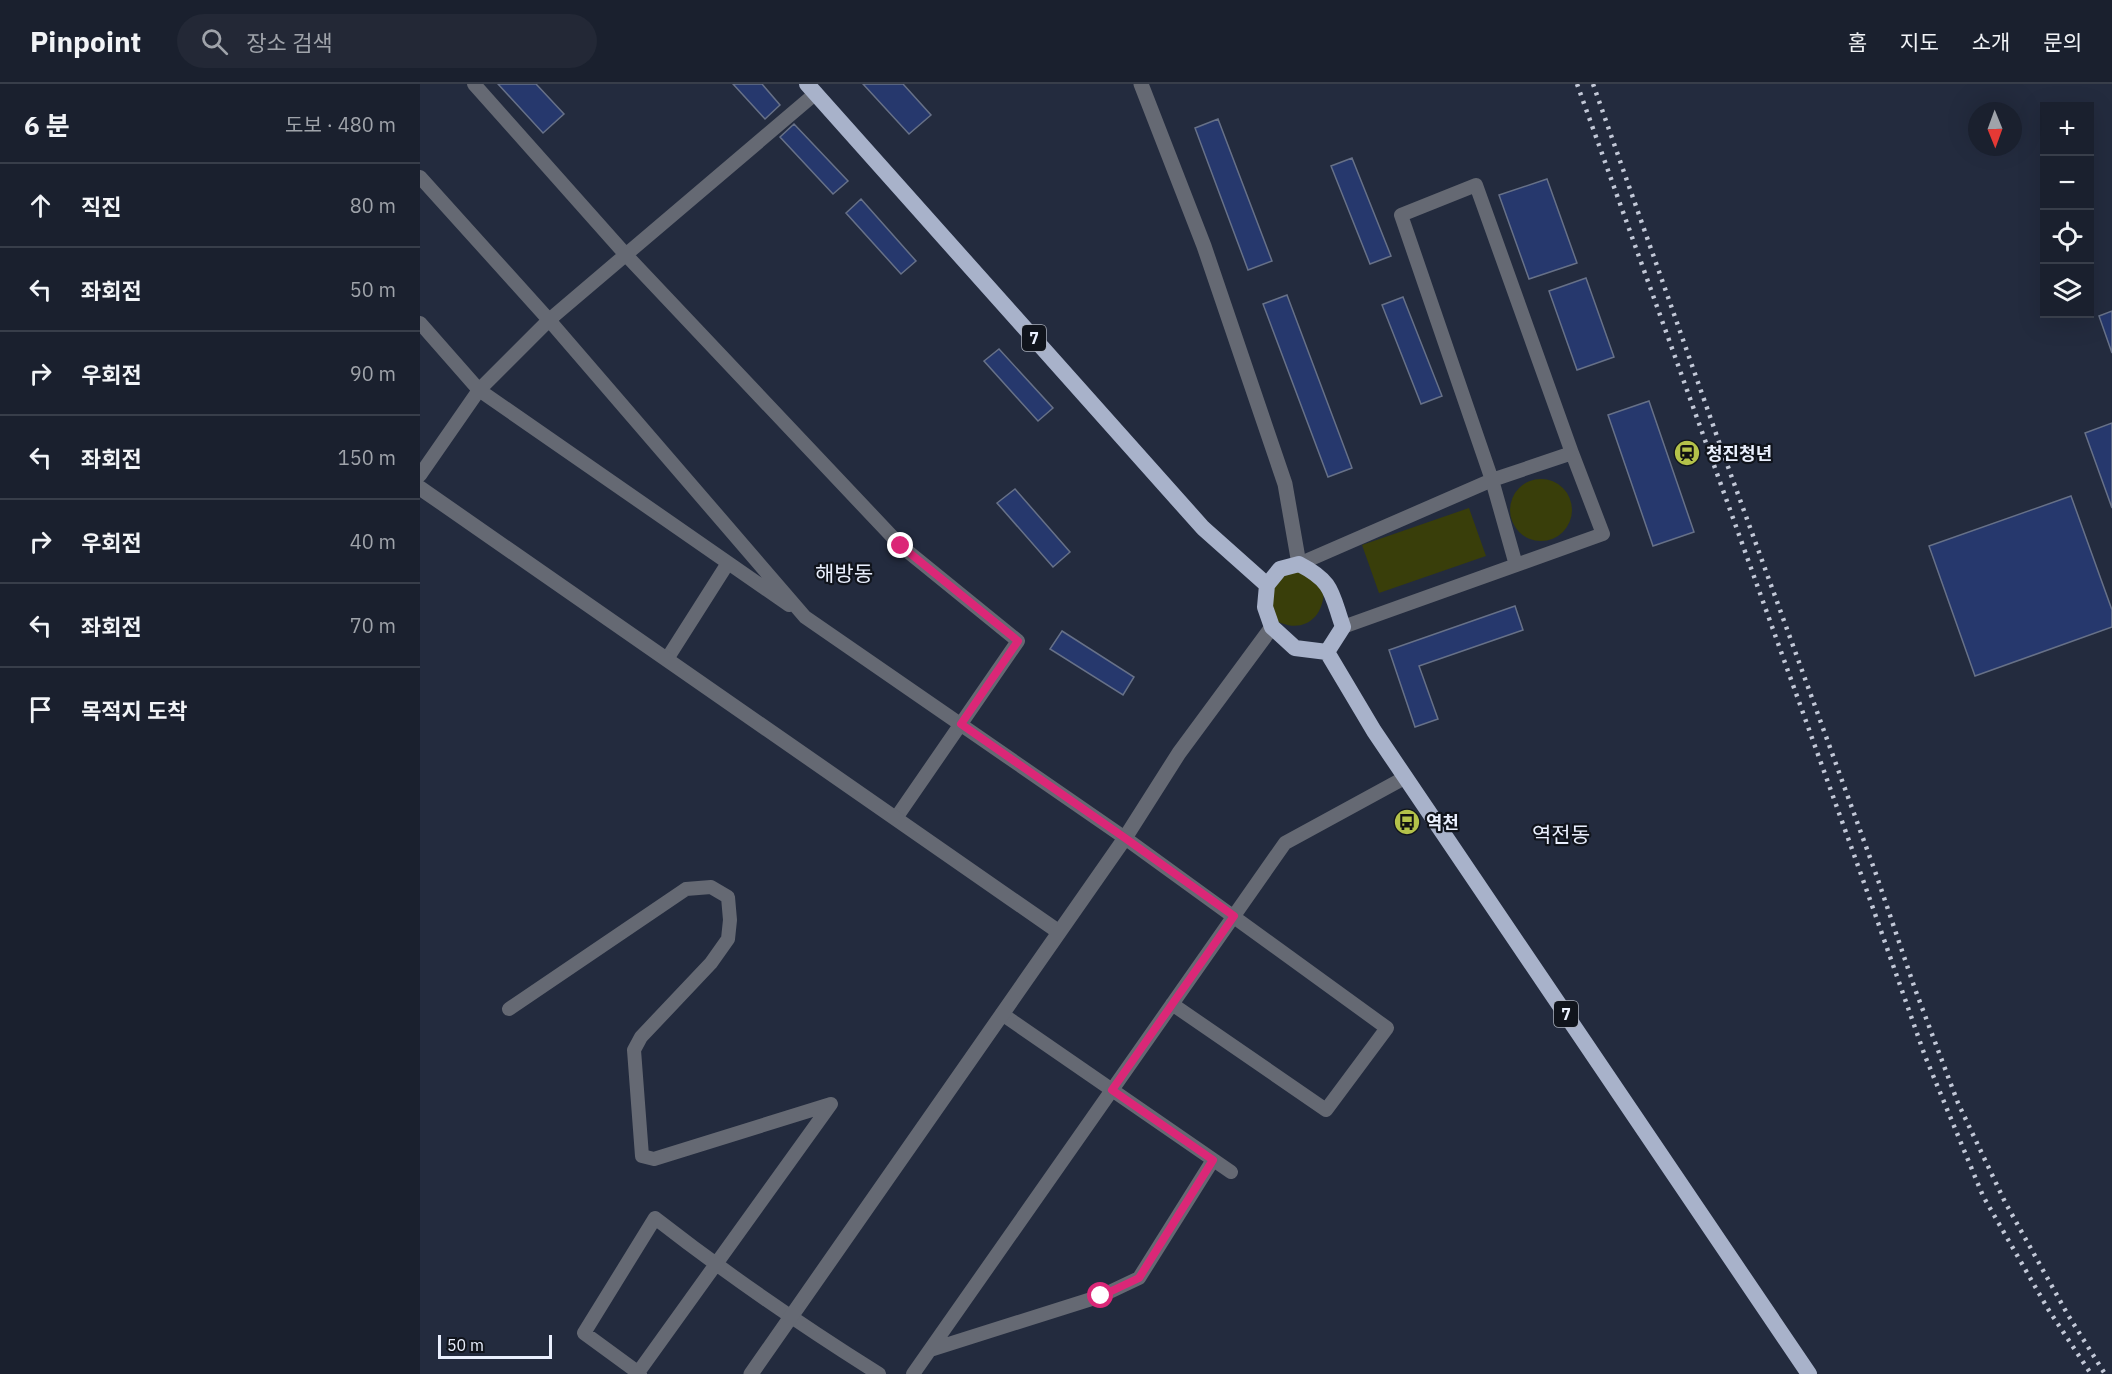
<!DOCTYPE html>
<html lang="ko">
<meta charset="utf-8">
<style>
:root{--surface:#1a202e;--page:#232836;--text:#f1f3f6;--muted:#9fa3aa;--line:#383e4a}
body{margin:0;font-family:"IBM Plex Sans","Noto Sans KR",sans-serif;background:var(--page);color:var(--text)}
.controls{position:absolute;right:18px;top:18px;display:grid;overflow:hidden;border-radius:0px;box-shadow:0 6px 24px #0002}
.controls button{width:54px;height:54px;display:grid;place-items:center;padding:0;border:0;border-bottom:2px solid var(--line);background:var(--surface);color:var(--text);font:30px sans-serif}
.compass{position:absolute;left:1548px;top:18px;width:54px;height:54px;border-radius:50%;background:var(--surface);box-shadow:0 6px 24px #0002;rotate:179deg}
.scale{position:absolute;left:18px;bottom:15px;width:114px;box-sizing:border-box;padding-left:6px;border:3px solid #eaf0fe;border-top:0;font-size:16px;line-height:21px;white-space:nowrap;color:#eaf0fe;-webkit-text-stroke:4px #10141c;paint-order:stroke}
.stop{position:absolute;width:18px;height:18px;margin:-14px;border:4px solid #db2777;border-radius:50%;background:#fff}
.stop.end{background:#db2777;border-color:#fff;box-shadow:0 2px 6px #0008}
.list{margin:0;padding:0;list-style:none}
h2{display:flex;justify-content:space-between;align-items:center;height:78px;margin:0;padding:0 24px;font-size:26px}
h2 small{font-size:20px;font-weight:400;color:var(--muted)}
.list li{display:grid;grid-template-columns:39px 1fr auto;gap:18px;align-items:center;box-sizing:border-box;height:84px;padding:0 24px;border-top:2px solid var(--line)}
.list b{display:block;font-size:22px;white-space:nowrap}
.list em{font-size:20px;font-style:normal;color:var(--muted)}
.icon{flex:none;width:33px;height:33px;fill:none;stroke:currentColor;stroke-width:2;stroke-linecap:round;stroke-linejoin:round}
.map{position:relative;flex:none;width:1692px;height:1290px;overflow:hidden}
header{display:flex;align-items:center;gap:36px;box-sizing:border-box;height:84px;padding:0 30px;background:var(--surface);border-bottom:2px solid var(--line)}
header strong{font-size:28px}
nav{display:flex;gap:33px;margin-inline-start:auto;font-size:21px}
.search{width:420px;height:54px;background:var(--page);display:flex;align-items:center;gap:15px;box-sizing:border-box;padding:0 21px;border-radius:33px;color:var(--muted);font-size:22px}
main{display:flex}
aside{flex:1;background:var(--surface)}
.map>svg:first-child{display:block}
</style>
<header>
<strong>Pinpoint</strong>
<div class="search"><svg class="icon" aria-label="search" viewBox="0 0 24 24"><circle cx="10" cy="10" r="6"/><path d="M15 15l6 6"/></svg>장소 검색</div>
<nav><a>홈</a><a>지도</a><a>소개</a><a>문의</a></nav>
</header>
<main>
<aside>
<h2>6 분<small>도보 · 480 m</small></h2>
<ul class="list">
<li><svg class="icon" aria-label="ahead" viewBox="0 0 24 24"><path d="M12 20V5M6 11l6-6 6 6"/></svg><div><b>직진</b></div><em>80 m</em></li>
<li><svg class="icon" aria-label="left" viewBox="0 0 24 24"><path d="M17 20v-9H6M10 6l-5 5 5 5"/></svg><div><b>좌회전</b></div><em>50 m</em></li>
<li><svg class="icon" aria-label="right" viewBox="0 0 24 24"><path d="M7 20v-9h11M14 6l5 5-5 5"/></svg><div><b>우회전</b></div><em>90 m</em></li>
<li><svg class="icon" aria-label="left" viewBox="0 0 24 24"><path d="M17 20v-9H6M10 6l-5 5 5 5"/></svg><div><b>좌회전</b></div><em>150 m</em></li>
<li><svg class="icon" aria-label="right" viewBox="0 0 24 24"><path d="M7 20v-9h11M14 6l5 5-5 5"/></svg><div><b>우회전</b></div><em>40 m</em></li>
<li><svg class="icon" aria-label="left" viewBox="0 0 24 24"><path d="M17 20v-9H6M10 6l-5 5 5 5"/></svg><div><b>좌회전</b></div><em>70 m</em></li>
<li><svg class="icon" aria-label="arrive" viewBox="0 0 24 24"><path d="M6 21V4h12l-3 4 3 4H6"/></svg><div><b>목적지 도착</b></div></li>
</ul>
</aside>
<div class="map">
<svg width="1692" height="1290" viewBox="0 0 1692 1290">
<rect width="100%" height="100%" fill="#232b3e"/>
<!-- green -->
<path fill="#393e0a" d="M1090 426a31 31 0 1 1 62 0a31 31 0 1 1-62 0Z
M1049,424L1066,472L959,509L942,461Z
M877,480L904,505C904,539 877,552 850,533L844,498Z"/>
<!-- building -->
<path fill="#26386d" stroke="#677188" stroke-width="1.5" d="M78,0H116L144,30L123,49Z
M313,0H342L360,21L345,35Z
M443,0H483L511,31L489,50Z
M798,35L852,177L828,186L775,44Z
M374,40L428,97L413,110L360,53Z
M932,74L971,172L950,180L911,82Z
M1127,95L1157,179L1109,195L1079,111Z
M441,115L496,177L481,190L426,129Z
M1166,194L1194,273L1157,286L1129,207Z
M867,211L932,384L908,393L843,220Z
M983,213L1022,312L1001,320L962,221Z
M1692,227V269L1679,232Z
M579,265L633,324L618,337L564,277Z
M1229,317L1274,448L1233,462L1188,331Z
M1692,339V424L1665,349Z
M595,405L650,468L633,483L577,419Z
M1651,412L1692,526V543L1555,592L1509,462Z
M1095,522L1103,546L999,582L1018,635L995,643L969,566Z
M642,547L714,593L703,611L630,565Z"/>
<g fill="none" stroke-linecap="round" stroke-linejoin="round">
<!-- minor -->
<path stroke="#656973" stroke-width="14" d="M54,0L206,171L481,462L598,557L476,734
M0,93L129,236L385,533L705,754L967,944L906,1026L752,920
M0,239L59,306L369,521
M0,391L59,306L129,236L396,9
M879,480L1072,396L1152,369L1183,450L923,543
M1096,481L1072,396L981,131L1056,101L1152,369
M247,575L308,479
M89,925L266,805L291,803L308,813L310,836L308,855L291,879L221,953L214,966L222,1072L234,1075L411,1020L217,1290
M582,930L811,1088
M510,1266L681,1212L719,1194L793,1076
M220,1290L164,1249L235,1134C308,1191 381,1241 459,1290
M493,1290L865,759L986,693"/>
<!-- tertiary -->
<path stroke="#656973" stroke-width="15" d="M721,0L784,162L865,400L879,480
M0,404L639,848
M331,1290L705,754L759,669L852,543"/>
<!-- trunk -->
<path stroke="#a8b2ca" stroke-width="16" d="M387,0L783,444L847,501
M879,480C914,498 911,509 923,543L907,568L875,564L852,543L845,523L847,501L860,485Z
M907,568L954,647L1389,1290"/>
<!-- rail -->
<path stroke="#c2c8d7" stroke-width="4.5" stroke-dasharray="3 6" stroke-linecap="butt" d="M1157,0L1442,793L1505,972L1563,1112L1628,1225L1671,1290
M1173,0L1299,358L1456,790L1495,905L1538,1019L1585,1118L1648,1231L1685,1290"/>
</g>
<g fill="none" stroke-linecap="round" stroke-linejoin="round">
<!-- route -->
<path stroke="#db2777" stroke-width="8" d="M481,462L598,557L541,640L705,754L814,832L692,1006L793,1076L719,1194L681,1212"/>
</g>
<!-- icons -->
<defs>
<g id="station-disc" transform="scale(1.35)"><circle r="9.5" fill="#b4c24a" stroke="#10141c"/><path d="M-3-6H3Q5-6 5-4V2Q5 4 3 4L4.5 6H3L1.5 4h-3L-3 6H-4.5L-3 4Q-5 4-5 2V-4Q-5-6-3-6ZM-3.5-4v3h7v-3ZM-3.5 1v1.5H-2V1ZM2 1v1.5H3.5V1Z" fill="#111"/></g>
<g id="bus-disc" transform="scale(1.35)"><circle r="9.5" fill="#b4c24a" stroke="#10141c"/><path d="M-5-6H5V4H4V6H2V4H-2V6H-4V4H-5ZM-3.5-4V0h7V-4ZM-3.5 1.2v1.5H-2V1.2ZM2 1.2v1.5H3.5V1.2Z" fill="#111"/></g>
</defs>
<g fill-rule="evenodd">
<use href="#station-disc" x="1267" y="369"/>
<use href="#bus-disc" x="987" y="738"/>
</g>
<g text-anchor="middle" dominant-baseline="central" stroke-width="4.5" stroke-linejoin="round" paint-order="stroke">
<!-- shield labels -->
<g fill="#10141c" stroke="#a9aeba" stroke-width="1.5">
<rect x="602" y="241" width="24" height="26" rx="4.5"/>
<rect x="1134" y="917" width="24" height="26" rx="4.5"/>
</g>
<g font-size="16" font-weight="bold" fill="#eaf0fe">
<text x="614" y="254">7</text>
<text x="1146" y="930">7</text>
</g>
<!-- poi labels -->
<g font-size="18" font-weight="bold" fill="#eaf0fe" stroke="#10141c" text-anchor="start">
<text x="1286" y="369">청진청년</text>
<text x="1006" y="738">역천</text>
</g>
<!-- quarter labels -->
<g font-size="21" fill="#eaf0fe" stroke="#10141c">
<text x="424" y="489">해방동</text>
<text x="1141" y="750">역전동</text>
</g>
</g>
</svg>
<div class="controls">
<button>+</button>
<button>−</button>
<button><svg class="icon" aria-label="locate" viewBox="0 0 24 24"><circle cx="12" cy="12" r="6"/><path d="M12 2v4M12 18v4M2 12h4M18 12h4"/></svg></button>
<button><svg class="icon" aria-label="layers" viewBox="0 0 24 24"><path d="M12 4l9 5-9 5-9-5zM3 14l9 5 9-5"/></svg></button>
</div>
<svg class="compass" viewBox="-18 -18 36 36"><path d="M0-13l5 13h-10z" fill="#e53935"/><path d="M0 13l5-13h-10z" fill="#9fa3aa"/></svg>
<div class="scale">50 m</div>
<div class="stop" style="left:681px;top:1212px"></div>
<div class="stop end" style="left:481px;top:462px"></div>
</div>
</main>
